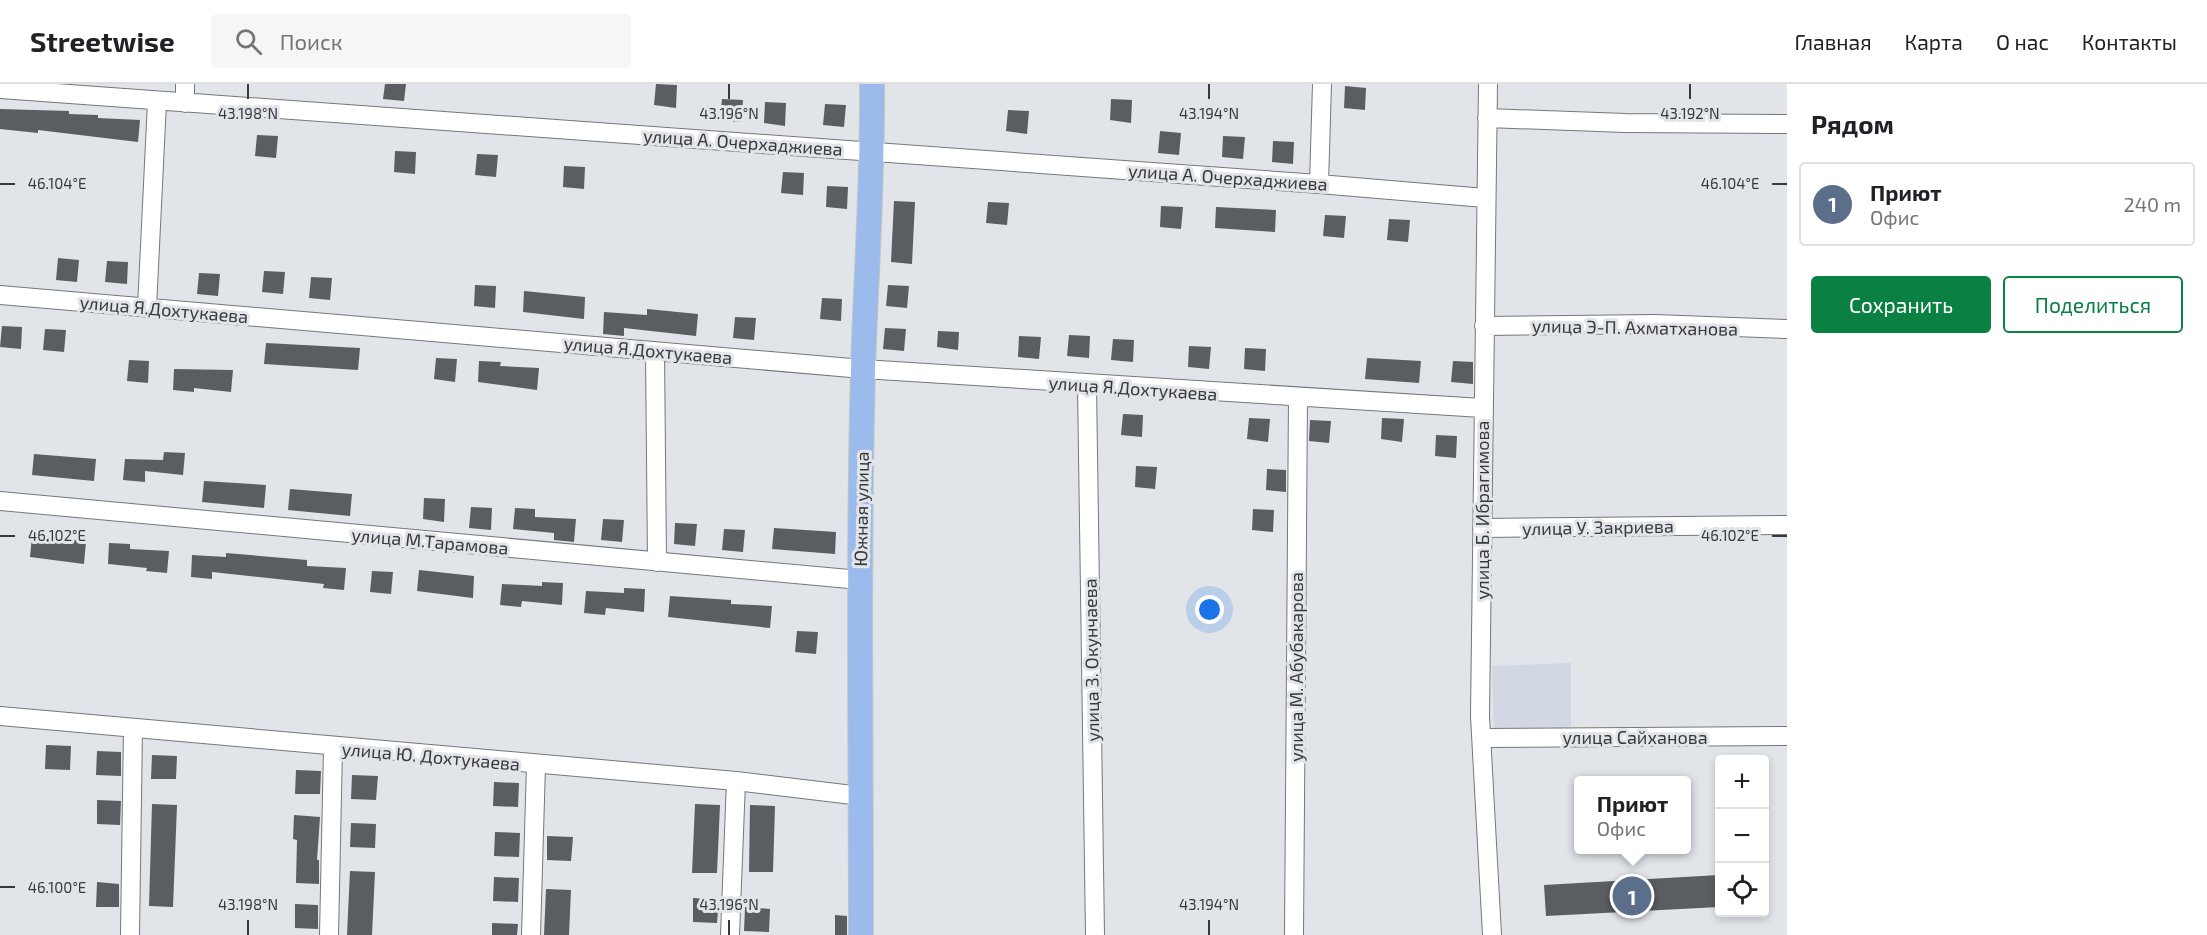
<!DOCTYPE html>
<html lang="ru">
<meta charset="utf-8">
<style>
:root{--surface:#fff;--page:#f6f6f6;--text:#202124;--muted:#757577;--line:#e0e0e0;--accent:#0b8043}
body{margin:0;font-family:"Exo 2",sans-serif;background:var(--page);color:var(--text)}
.controls{position:absolute;right:18px;bottom:18px;display:grid;overflow:hidden;border-radius:6px;box-shadow:0 3px 9px #0003}
.controls button{width:54px;height:54px;display:grid;place-items:center;padding:0;border:0;border-bottom:2px solid var(--line);background:var(--surface);color:var(--text);font:30px sans-serif}
.you{position:absolute;left:1210px;top:526px;width:21px;height:21px;margin:-15px;border:4px solid #fff;border-radius:50%;background:#1a73e8;box-shadow:0 0 0 9px #1a73e833}
.badge{display:grid;place-items:center;width:39px;height:39px;border-radius:50%;background:var(--accent);color:#fff;font-size:20px;font-weight:700}
.pin{position:absolute;translate:-50% -50%;border:3px solid #fff;box-shadow:0 2px 6px #0006}
.popup{position:absolute;left:1574px;top:692px;width:117px;height:78px;box-sizing:border-box;display:grid;place-content:center;border-radius:6px;background:var(--surface);filter:drop-shadow(0 2px 4px #0005);font-size:20px;white-space:nowrap;color:var(--muted)}
.popup b{font-size:22px;color:var(--text)}
.popup::after{content:'';position:absolute;left:50%;top:100%;margin-left:-12px;border:12px solid transparent;border-top-color:var(--surface)}
.list{margin:0;padding:0;list-style:none}
h2{display:flex;justify-content:space-between;align-items:center;height:78px;margin:0;padding:0 24px;font-size:26px}
h2 small{font-size:20px;font-weight:400;color:var(--muted)}
.list li{display:grid;grid-template-columns:39px 1fr auto;gap:18px;align-items:center;box-sizing:border-box;height:84px;margin:0 12px 12px;padding:0 12px;border:2px solid var(--line);border-radius:6px}
.list b{display:block;font-size:22px;white-space:nowrap}
.list p{margin:0;font-size:20px;white-space:nowrap;color:var(--muted)}
.list em{font-size:20px;font-style:normal;color:var(--muted)}
.actions{display:flex;gap:12px;padding:18px 24px}
.actions a{flex:1;padding:14px 0;border:2px solid var(--accent);border-radius:6px;text-align:center;font-size:21px;color:var(--accent)}
.actions .main{background:var(--accent);color:#fff}
.icon{flex:none;width:33px;height:33px;fill:none;stroke:currentColor;stroke-width:2;stroke-linecap:round;stroke-linejoin:round}
.map{position:relative;flex:none;width:1787px;height:851px;overflow:hidden}
header{display:flex;align-items:center;gap:36px;box-sizing:border-box;height:84px;padding:0 30px;background:var(--surface);border-bottom:2px solid var(--line)}
header strong{font-size:28px}
nav{display:flex;gap:33px;margin-inline-start:auto;font-size:21px}
.search{width:420px;height:54px;background:var(--page);display:flex;align-items:center;gap:15px;box-sizing:border-box;padding:0 21px;border-radius:6px;color:var(--muted);font-size:22px}
main{display:flex}
aside{flex:1;background:var(--surface)}
.map>svg:first-child{display:block}
</style>
<header>
<strong>Streetwise</strong>
<div class="search"><svg class="icon" aria-label="search" viewBox="0 0 24 24"><circle cx="10" cy="10" r="6"/><path d="M15 15l6 6"/></svg>Поиск</div>
<nav><a>Главная</a><a>Карта</a><a>О нас</a><a>Контакты</a></nav>
</header>
<main>
<div class="map">
<svg width="1787" height="851" viewBox="0 0 1787 851">
<rect width="100%" height="100%" fill="#e1e5ea"/>
<!-- built -->
<path fill="#d1d7e3" d="M1571,579V644L1494,645L1492,582Z"/>
<!-- building -->
<path fill="#5a5d61" d="M385,0H406L404,17L383,15Z
M656,0L677,1L676,24L654,21Z
M1345,2L1366,4L1365,26L1344,24Z
M722,15L743,16L741,38L720,36Z
M1111,15L1132,16L1131,39L1110,36Z
M765,18L786,19L785,42L764,39Z
M825,20L846,21L844,43L823,41Z
M0,25L69,27V30L98,31V34L140,36L138,58L38,46V49L0,45Z
M1008,26L1029,27L1027,50L1006,47Z
M1160,47L1181,49L1179,71L1158,69Z
M257,51L278,52L276,74L255,72Z
M1223,52L1245,53L1243,75L1222,73Z
M1273,57L1294,58L1293,80L1272,78Z
M395,67L416,68L415,90L394,88Z
M477,70L498,71L496,93L475,91Z
M564,82L585,83L584,105L563,103Z
M783,88L804,89L803,111L781,109Z
M827,102L848,103L847,125L826,123Z
M894,117L915,118L912,180L891,178Z
M988,118L1009,119L1007,141L986,139Z
M1161,122L1183,123L1181,145L1160,143Z
M1216,123L1276,126L1275,148L1215,144Z
M1325,131L1346,132L1344,154L1323,152Z
M1389,135L1410,136L1408,158L1387,156Z
M58,174L79,176L77,198L56,196Z
M107,177L128,178L127,200L105,198Z
M264,187L285,188L283,210L262,208Z
M199,189L220,190L218,212L197,210Z
M311,193L332,194L330,216L309,214Z
M475,201L496,202L495,224L474,222Z
M888,201L909,202L907,224L886,222Z
M524,207L585,213L584,235L523,228Z
M822,214L842,215L841,237L820,235Z
M647,225L698,230L696,252L624,244V252L603,250L604,228L647,231Z
M735,233L756,234L754,256L733,254Z
M2,242L22,243L21,265L0,263Z
M885,244L906,245L904,267L883,265Z
M45,245L66,246L64,268L43,266Z
M938,247L959,248L958,266L937,263Z
M1069,251L1090,252L1089,274L1067,272Z
M1019,252L1041,253L1039,275L1018,273Z
M1113,255L1134,256L1133,278L1111,276Z
M266,259L360,264L358,286L264,280Z
M1189,262L1211,263L1209,285L1188,283Z
M1245,264L1266,265L1265,287L1244,285Z
M436,274L457,275L455,298L434,295Z
M1367,274L1421,277L1419,299L1365,295Z
M129,276L149,277L148,299L127,297Z
M479,277L501,278L500,282L539,284L537,306L478,298Z
M1453,277L1473,278V300L1451,298Z
M174,285L233,286L231,308L194,304V308L173,306Z
M1123,330L1143,331L1142,353L1121,351Z
M1249,334L1270,335L1268,358L1247,355Z
M1382,334L1404,335L1402,358L1381,355Z
M1310,336L1331,337L1329,359L1309,357Z
M1436,351L1457,352L1456,374L1435,372Z
M164,368L185,369L183,391L145,387V398L123,396L125,375L163,376Z
M34,370L96,375L94,397L32,391Z
M1136,382L1157,383L1155,405L1135,403Z
M1267,385L1286,386V408L1266,406Z
M204,397L266,401L264,424L202,418Z
M290,405L352,410L350,432L288,426Z
M424,414L445,415L444,438L423,435Z
M471,423L492,424L491,446L469,444Z
M515,424L535,425V433L576,435L574,458L554,456V449L513,445Z
M1253,425L1274,426L1273,448L1252,446Z
M603,435L624,436L622,458L601,456Z
M675,439L697,440L695,462L674,460Z
M774,444L836,448L835,470L772,465Z
M724,445L745,446L743,468L722,466Z
M32,452L86,457L84,480L30,473Z
M109,459L130,460V465L169,467L167,489L146,487L147,484L108,480Z
M226,469L307,476V482L346,484L344,506L323,504L324,500L212,488V495L191,493L192,471L226,473Z
M419,486L474,492L473,514L417,507Z
M372,487L393,488L391,510L370,508Z
M542,498L563,499L562,521L522,517L521,523L500,521L502,500L542,502Z
M624,504L645,505L644,528L606,524L605,531L584,529L586,507L624,509Z
M670,512L731,516V520L772,522L770,544L668,533Z
M797,547L818,548L816,570L795,568Z
M46,661L71,662L70,686L45,685Z
M97,667L121,668V692L96,691Z
M152,671L177,672L176,695H151Z
M296,686L321,687L320,710H295Z
M352,691L378,692L376,716L351,715Z
M494,698L519,699L518,723L493,722Z
M97,716L121,717L120,741L97,740Z
M152,720L177,721L173,823L149,822Z
M695,720L720,721L717,789H692Z
M750,721L775,722L773,788H749Z
M294,731L320,733L317,776H319V800L296,799L297,756L293,755Z
M351,739L376,740L375,764L350,763Z
M495,748L520,749L519,773L494,772Z
M547,752L573,753L571,777L547,776Z
M350,787L375,788L372,851H347Z
M1719,791V823L1546,832L1544,801Z
M494,793L519,794L518,818L493,817Z
M97,798L119,800V823H96Z
M546,805L571,806L569,851H544Z
M693,814L719,816L717,839L693,838Z
M295,820L318,821V845L295,844Z
M745,823L770,825L769,848L744,847Z
M835,831L847,832V851H835Z
M492,839L518,840L517,851H492Z"/>
<g fill="none" stroke-linecap="round" stroke-linejoin="round">
<!-- minor casing -->
<g stroke="#74777b" stroke-width="20">
<path id="minor" d="M1488,0L1480,632L1492,851
M0,5L1319,100L1485,114
M185,19V0
M1487,34L1625,39L1787,40
M1319,100L1322,0
M0,211L863,285L1482,324
M147,224L157,18
M1484,242L1655,240L1787,245
M655,267L657,478
M1087,301L1095,851
M0,417L860,496
M1482,444L1787,441
M0,632L736,697L861,712
M1483,654L1787,652
M130,851L133,644
M329,851L333,664
M531,851L536,681
M730,851L736,697
M1294,851L1298,314"/>
</g>
<!-- major casing -->
<g stroke="#c3c4c4" stroke-width="26">
<path id="major" d="M861,851C861,662 858,474 863,285C866,190 873,95 872,0"/>
</g>
<!-- minor -->
<use href="#minor" stroke="#fff" stroke-width="18"/>
<!-- major -->
<use href="#major" stroke="#9abbec" stroke-width="24"/>
</g>
<!-- ticks -->
<path fill="none" stroke="#38393b" stroke-width="2" d="M248,0V15M729,0V15M1209,0V15M1690,0V15M0,100H15M1772,100H1787M0,452H15M1772,452H1787M0,803H15M248,836V851M729,836V851M1209,836V851"/>
<g text-anchor="middle" dominant-baseline="central" stroke-width="6" stroke-linejoin="round" paint-order="stroke">
<!-- street labels -->
<g font-size="18" fill="#38393b" stroke="#e1e5ea">
<text transform="translate(743 58) rotate(4)">улица А. Очерхаджиева</text>
<text transform="translate(1228 93) rotate(4)">улица А. Очерхаджиева</text>
<text transform="translate(164 225) rotate(5)">улица Я.Дохтукаева</text>
<text transform="translate(1635 243) rotate(1)">улица Э-П. Ахматханова</text>
<text transform="translate(648 266) rotate(5)">улица Я.Дохтукаева</text>
<text transform="translate(1133 304) rotate(4)">улица Я.Дохтукаева</text>
<text transform="translate(861 425) rotate(-89)">Южная улица</text>
<text transform="translate(1482 426) rotate(-90)">улица Б. Ибрагимова</text>
<text transform="translate(1598 443) rotate(-1)">улица У. Закриева</text>
<text transform="translate(430 457) rotate(5)">улица М.Тарамова</text>
<text transform="translate(1091 576) rotate(-91)">улица З. Окунчаева</text>
<text transform="translate(1296 583) rotate(-90)">улица М. Абубакарова</text>
<text x="1635" y="653">улица Сайханова</text>
<text transform="translate(431 672) rotate(5)">улица Ю. Дохтукаева</text>
</g>
</g>
<g font-size="15" text-anchor="middle" fill="#38393b" stroke="#e1e5ea" stroke-width="6" stroke-linejoin="round" paint-order="stroke">
<text x="248" y="35">43.198°N</text>
<text x="729" y="35">43.196°N</text>
<text x="1209" y="35">43.194°N</text>
<text x="1690" y="35">43.192°N</text>
<text x="1730" y="105">46.104°E</text>
<text x="57" y="105">46.104°E</text>
<text x="1730" y="457">46.102°E</text>
<text x="57" y="457">46.102°E</text>
<text x="57" y="809">46.100°E</text>
<text x="248" y="826">43.198°N</text>
<text x="729" y="826">43.196°N</text>
<text x="1209" y="826">43.194°N</text>
</g>
</svg>
<div class="controls">
<button>+</button>
<button>−</button>
<button><svg class="icon" aria-label="locate" viewBox="0 0 24 24"><circle cx="12" cy="12" r="6"/><path d="M12 2v4M12 18v4M2 12h4M18 12h4"/></svg></button>
</div>
<div class="you"></div>
<div class="pin badge" style="left:1632px;top:812px;background:#5c6f8a">1</div>
<div class="popup"><b>Приют</b>Офис</div>
</div>
<aside>
<h2>Рядом<small></small></h2>
<ul class="list">
<li><span class="badge" style="background:#5c6f8a">1</span><div><b>Приют</b><p>Офис</p></div><em>240 m</em></li>
</ul>
<div class="actions"><a class="main">Сохранить</a><a>Поделиться</a></div>
</aside>
</main>
